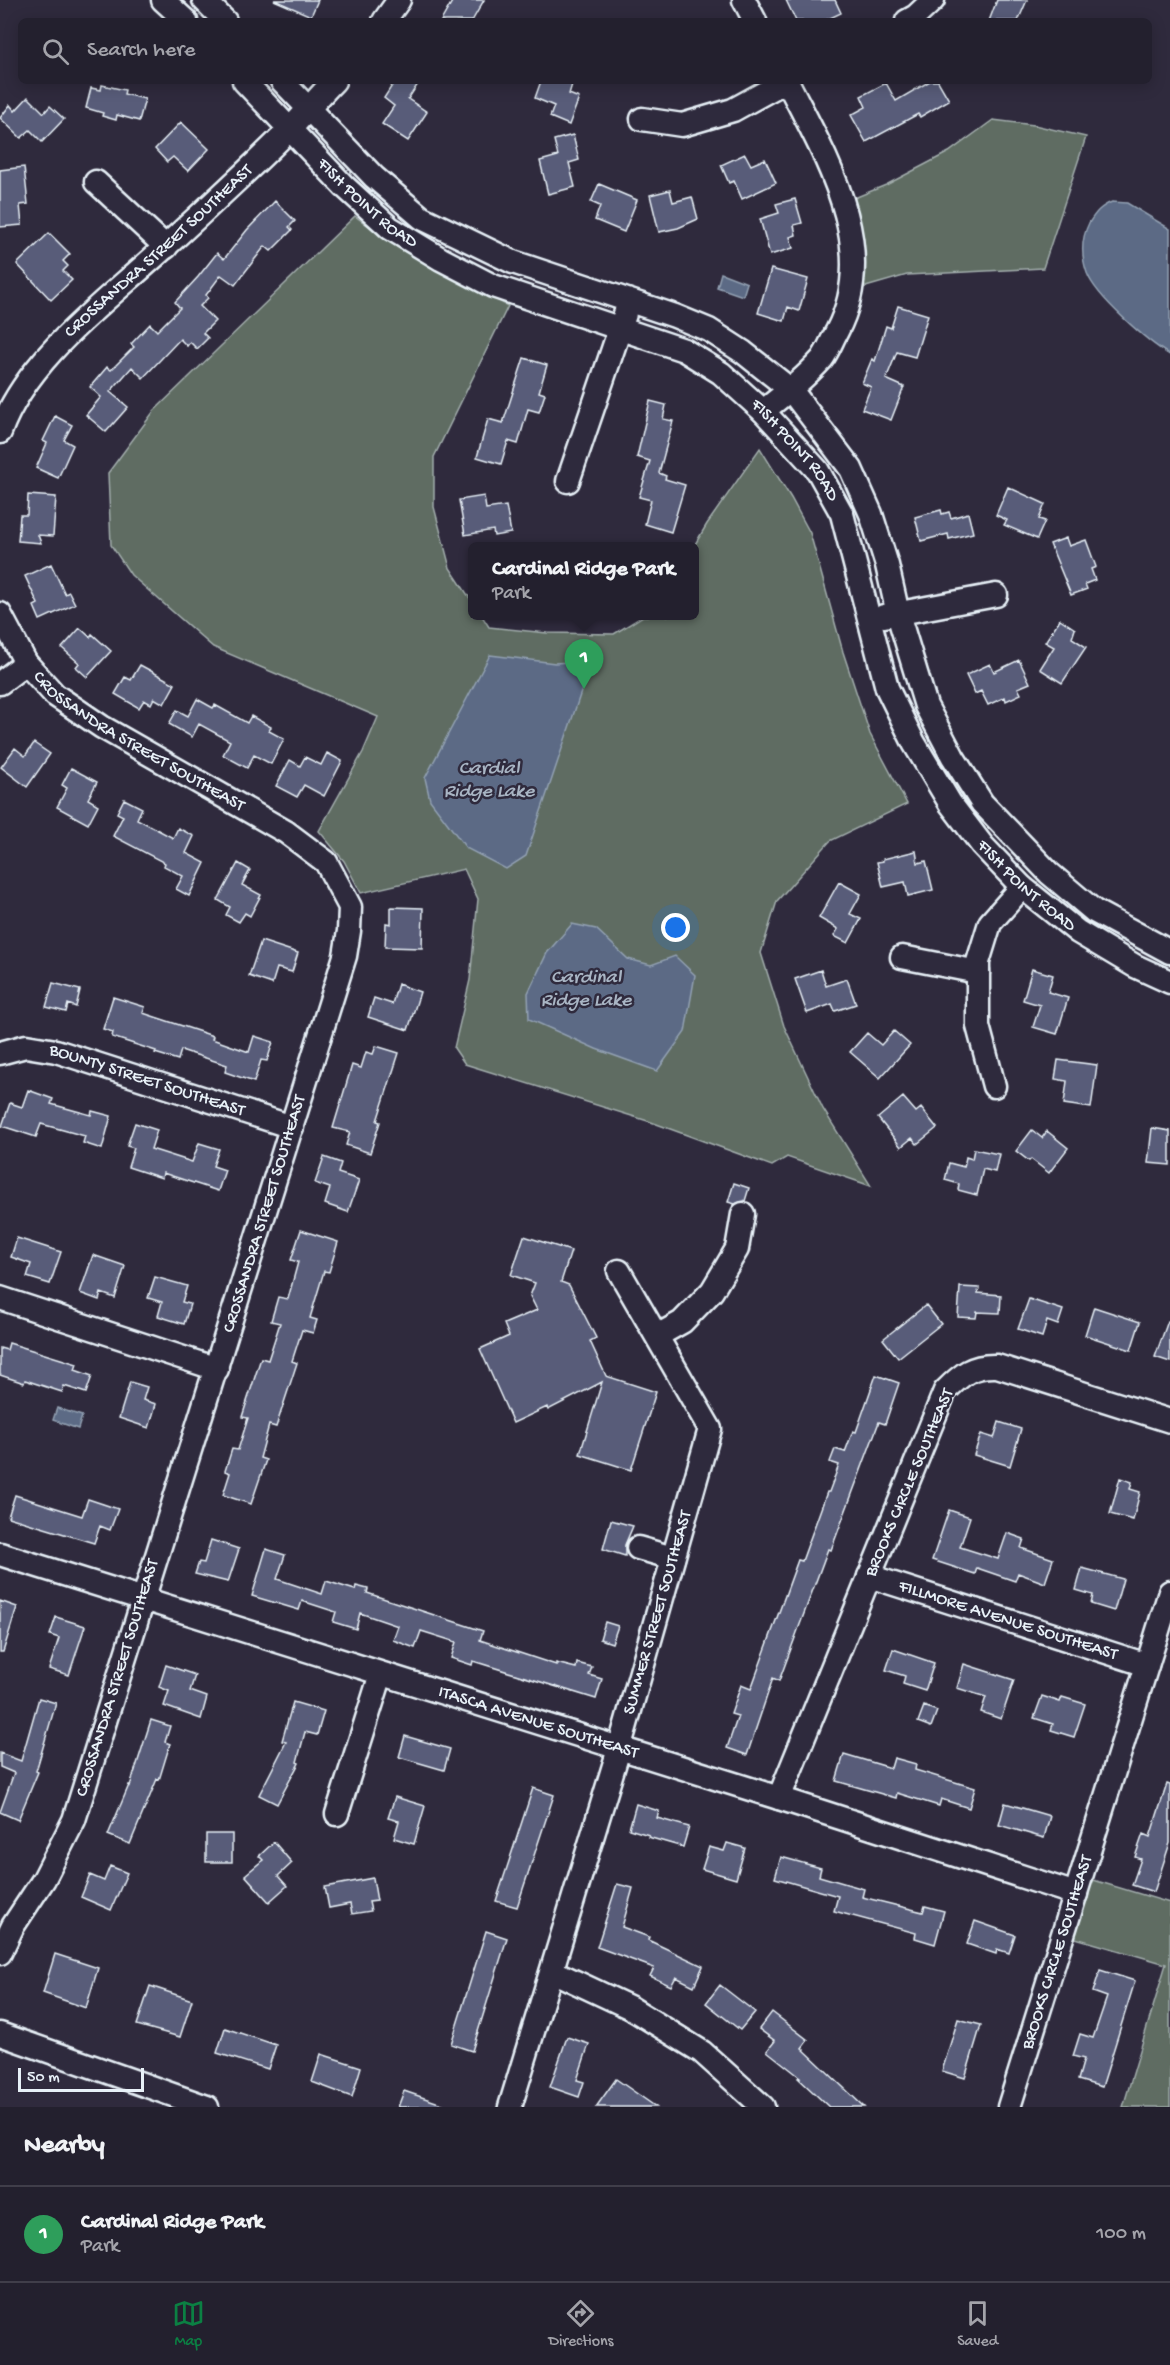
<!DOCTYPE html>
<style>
:root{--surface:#23202e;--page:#2f2d3a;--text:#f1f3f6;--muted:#a3a3aa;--line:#403e4a;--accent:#0b8043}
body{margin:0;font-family:"Gochi Hand",sans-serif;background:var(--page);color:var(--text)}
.scale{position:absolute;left:18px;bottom:15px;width:126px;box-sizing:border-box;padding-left:6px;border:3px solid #e8f1f8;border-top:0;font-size:16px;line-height:21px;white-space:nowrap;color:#e8f1f8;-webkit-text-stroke:4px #2f2a3d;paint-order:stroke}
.you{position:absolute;left:676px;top:928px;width:21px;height:21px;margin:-15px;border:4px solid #fff;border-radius:50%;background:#1a73e8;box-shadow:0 0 0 9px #1a73e833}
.badge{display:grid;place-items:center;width:39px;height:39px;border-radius:50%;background:var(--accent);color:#fff;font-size:20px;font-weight:700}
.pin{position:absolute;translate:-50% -50px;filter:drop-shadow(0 2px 3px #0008)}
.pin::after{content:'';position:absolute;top:32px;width:21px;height:18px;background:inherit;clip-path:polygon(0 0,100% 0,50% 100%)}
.popup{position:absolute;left:468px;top:542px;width:231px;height:78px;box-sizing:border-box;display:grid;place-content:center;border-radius:9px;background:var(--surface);filter:drop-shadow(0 2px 4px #0005);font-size:20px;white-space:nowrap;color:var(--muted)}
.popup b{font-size:22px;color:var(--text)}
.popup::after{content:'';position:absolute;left:50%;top:100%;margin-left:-12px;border:12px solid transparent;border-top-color:var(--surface)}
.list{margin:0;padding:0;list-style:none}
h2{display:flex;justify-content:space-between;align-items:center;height:78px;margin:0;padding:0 24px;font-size:26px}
h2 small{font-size:20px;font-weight:400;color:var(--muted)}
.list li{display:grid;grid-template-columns:39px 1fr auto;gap:18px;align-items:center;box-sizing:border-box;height:96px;padding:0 24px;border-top:2px solid var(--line)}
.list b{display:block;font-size:22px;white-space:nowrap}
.list p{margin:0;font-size:20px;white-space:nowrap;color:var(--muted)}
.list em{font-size:20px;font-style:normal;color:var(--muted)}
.icon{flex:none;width:33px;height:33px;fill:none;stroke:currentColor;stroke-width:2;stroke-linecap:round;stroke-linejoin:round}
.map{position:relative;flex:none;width:1170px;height:2107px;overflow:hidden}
.search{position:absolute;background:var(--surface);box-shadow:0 3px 15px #0003;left:18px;right:18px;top:18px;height:66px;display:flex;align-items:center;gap:15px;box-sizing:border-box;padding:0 21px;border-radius:9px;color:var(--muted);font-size:22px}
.sheet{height:174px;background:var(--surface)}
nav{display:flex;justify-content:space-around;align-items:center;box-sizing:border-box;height:84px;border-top:2px solid var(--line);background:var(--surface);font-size:16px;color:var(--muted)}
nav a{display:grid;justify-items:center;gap:3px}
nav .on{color:var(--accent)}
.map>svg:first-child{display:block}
</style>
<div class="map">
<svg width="1170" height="2107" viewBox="0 0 1170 2107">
<rect width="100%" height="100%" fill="#2f2a3d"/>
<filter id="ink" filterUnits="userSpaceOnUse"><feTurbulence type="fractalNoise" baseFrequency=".0167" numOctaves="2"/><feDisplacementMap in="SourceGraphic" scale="12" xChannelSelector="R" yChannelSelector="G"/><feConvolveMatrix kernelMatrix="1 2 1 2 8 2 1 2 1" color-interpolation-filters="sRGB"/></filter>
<g filter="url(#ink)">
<!-- green -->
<path fill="#5e6c62" stroke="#a3aead" stroke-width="1.5" d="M993,120L1034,125L1086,137L1043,268L907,275L852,291L847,201L886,185L949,152Z
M355,216L400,249L508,306L434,457V507L450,568L473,603V616H482L489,627L547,633L614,634L643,616H695L694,546L707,524L760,448L791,498L810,533L843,652L870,734L907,804L830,841L777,901L761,953L784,1026L823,1109L871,1186L787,1157L772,1166L651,1122L465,1064L454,1048L470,980L478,899L464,869L361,893L344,861L319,831L363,752L378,717L213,647L131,575L111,545L108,473L154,411Z
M1090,1879L1170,1903V2107H1123L1166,1964L1072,1937Z"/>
<!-- water -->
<path fill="#5b6b85" stroke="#93a1b3" stroke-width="1.5" d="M1112,202L1127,203L1170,229V355C1148,342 1096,297 1087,273C1081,256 1081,239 1089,223C1096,212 1100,207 1112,202Z
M721,273L747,283L743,296L717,287Z
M490,655L555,663L583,661V686L526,856L506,869L466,848L430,800L425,778Z
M572,924L596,929L628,959L651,965L675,956L695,975L685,1032L657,1071L596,1049L529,1019L528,993L547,953Z
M57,1408L82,1416L78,1429L53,1420Z"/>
<!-- building -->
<path fill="#595c79" stroke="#e8f1f8" stroke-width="1.5" d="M274,0H318L311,16Z
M453,0H484L472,21H441Z
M786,0H835L841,13L824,21H796Z
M997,0H1027L1018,21H989Z
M395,81H420L408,99L427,112L408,141L382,124L394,106L384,98Z
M541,81H573L569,94L579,98L569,125L550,117L554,106L535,98Z
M930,81H938L949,100L920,117L918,114L866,142L851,115L866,107L861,96L886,83L896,101Z
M102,85L125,90L124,94L145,99L139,121L117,115L116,120L102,116L103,113L86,108L91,88L101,90Z
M28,97L44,113L50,106L64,119L42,142L30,130L21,138L0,118L10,105L15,111Z
M181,122L209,149L188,171L173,157L167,162L155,149Z
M573,135L579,160L569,163L575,187L548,194L540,161L558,156L554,140Z
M745,154L751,165L765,159L776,183L742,199L734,181L729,183L721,165Z
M24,167L28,204L20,205L22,225L0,227V170Z
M599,184L637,200L624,232L595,220L600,206L591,202Z
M670,190L673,202L692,197L698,219L678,228L659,232L650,195Z
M795,199L802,223L794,225L796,235L790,237L793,248L770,255L760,219L779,213L776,204Z
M275,201L295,221L289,227L292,230L271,251L265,246L235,285L221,275L206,295L208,298L200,306L215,321L203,333L208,338L197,349L190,342L187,346L180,339L143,378L132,367L110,392L128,407L106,432L86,415L101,397L90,387L107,367L111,370L134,347L131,344L150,324L157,331L180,308L175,302L198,277L217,253L224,259L247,230Z
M49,233L70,254L63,261L68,266L63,271L72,280L51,300L17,264Z
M771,269L808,279L799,311L788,307L784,321L758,313Z
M898,306L928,315L915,357L897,352L886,379L904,387L891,420L862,409L871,387L862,383L872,359L875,361L886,326L891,328Z
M524,358L547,365L539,392L545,394L539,412L528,409L518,444L508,441L501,464L477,457L488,419L503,423Z
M650,401L666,405L663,419L673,421L659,473L666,476L665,479L685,485L671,532L645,524L651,500L639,497L650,461L637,457Z
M55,416L72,425L64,440L73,445L58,478L36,468L47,443L43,441Z
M1008,487L1045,504L1039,519L1045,521L1037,539L1004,525L1007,520L996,515Z
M28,495L56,497L53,536L38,535L41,543L18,541L20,515H27Z
M484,496L486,509L506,506L511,533L494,536L493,530L465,535L459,500Z
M941,510L942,514L949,512L951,518L968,513L973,533L949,539L948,534L921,541L915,517Z
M1066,538L1069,546L1086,540L1096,567L1091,569L1095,580L1085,584L1087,589L1071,595L1050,544Z
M51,564L65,594L69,592L75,604L40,620L34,606L38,604L25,576Z
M1060,619L1075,629L1072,638L1086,647L1062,683L1040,669L1054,647L1045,642Z
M80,628L90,637L92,634L111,651L87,677L76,667L79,663L62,648Z
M1019,660L1030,683L1018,688L1021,694L1006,701L1005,697L988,705L981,691L975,694L966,675L990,664L994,672Z
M140,665L175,684L164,704L154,698L151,704L144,700L139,708L115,694L125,677L131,680Z
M197,699L213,708L215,705L247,723L251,716L271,727L269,731L284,739L271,764L254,755L247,768L223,755L230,741L199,724L192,737L169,724L177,710L188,716Z
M34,743L50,754L27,787L1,767L15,748L25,756Z
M327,753L342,761L324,796L304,785L297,797L276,786L290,760L300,766L305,757L321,765Z
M71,768L97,782L88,799L98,805L88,824L57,807L67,788L62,785Z
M124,799L142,808L137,819L173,838L178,828L194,836L186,853L205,863L189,896L176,889L183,876L164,866L165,863L113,836L123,816L117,813Z
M916,851L918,863L926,861L933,890L908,896L905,882L883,887L877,862L883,861V859Z
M238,863L250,870L242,885L261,895L250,916L245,913L239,922L226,915L230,907L218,900Z
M839,882L861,894L850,914L861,919L848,943L834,936L838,929L819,918Z
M391,907L423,908L422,948L385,947L386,923L391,924Z
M261,941L298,953L292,972L277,968L272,984L249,976Z
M1032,969L1053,975L1048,992L1068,998L1057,1034L1033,1027L1040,1005L1023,1000Z
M821,970L826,986L847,979L856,1004L835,1011L832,1004L807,1013L795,979Z
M53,983L80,990L76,1007L68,1004L66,1012L46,1007Z
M398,984L420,992L408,1030L368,1017L374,998L392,1004Z
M113,997L145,1007L143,1013L213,1036L212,1039L249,1052L254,1036L273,1042L267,1061L261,1060L254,1082L225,1072L227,1065L181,1050L178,1060L155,1053L156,1051L112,1037L113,1032L103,1029Z
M894,1031L910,1045L880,1078L850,1052L867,1033L881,1045Z
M376,1046L399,1053L377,1121L380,1122L370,1153L346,1145L350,1132L333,1128L352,1065L361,1068L366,1052L373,1054Z
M1058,1060L1097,1065L1091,1108L1064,1104L1067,1081L1055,1079Z
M28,1090L53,1099L51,1104L91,1115L92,1111L111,1116L102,1149L83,1143L85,1136L41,1124L36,1137L2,1126L10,1103L22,1107Z
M903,1097L916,1112L921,1108L937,1128L917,1144L912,1138L901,1147L878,1118Z
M135,1123L157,1130L151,1149L192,1162L199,1143L219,1149L213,1166L225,1170L218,1191L163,1173L162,1178L128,1167L134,1148L127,1146Z
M1152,1128L1170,1131V1165L1148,1163Z
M1032,1130L1042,1138L1047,1131L1068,1148L1049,1173L1031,1159L1029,1161L1016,1151Z
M974,1149L999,1154L995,1172L983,1169L977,1195L958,1190L959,1184L945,1180L949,1163L964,1167L966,1157L972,1159Z
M324,1157L341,1163L338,1173L359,1180L348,1212L325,1204L330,1188L315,1183Z
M734,1183L749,1188L745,1201L735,1204L728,1202Z
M301,1230L338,1242L329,1272L324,1271L310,1318L317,1320L313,1333L302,1330L292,1361L297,1363L276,1427L269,1425L260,1458L266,1460L251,1504L223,1495L230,1473L225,1471L232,1449L238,1450L248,1418L242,1417L261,1358L268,1360L280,1323L271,1321L278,1297L288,1299L298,1262L291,1260Z
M524,1236L571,1251L561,1282L569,1285L596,1338L590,1341L606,1376L656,1392L631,1470L580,1454L602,1382L548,1410L547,1407L513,1423L480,1349L509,1336L504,1324L537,1310L530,1296L535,1283L511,1275Z
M17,1238L61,1252L50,1284L27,1277L31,1264L11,1257Z
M93,1255L125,1266L115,1298L101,1293L99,1300L80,1293Z
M155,1277L187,1286L182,1302L190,1304L184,1324L158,1316L162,1302L148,1298Z
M960,1287L979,1288L978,1293L1001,1295L1000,1313L977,1312L976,1318L958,1317Z
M1029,1299L1063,1310L1058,1325L1047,1321L1042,1337L1018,1329Z
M926,1305L941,1324L898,1358L883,1339Z
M1094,1307L1140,1322L1131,1350L1085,1335Z
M1168,1321H1170V1362L1155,1357Z
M9,1343L77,1364L75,1370L92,1376L86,1393L64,1386L62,1392L25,1380L24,1383L0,1375V1348L7,1350Z
M876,1375L899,1383L885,1424L879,1422L831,1550L828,1549L779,1681L773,1678L747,1755L727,1748L738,1716L731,1714L741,1685L751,1689L798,1560L802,1561L827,1492H829L839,1465L830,1462L835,1449L845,1452L853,1431L856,1432Z
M130,1382L147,1387L143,1400L156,1404L149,1428L119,1418Z
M999,1422L1021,1429L1010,1466L974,1455L981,1434L994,1438Z
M1120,1478L1132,1482L1130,1489L1140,1492L1133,1520L1110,1514Z
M15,1495L82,1516L88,1499L118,1509L110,1530L100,1526L94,1543L8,1517Z
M949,1510L970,1517L960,1547L998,1559L1007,1533L1024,1539L1021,1548L1053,1559L1045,1583L1018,1573L1015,1581L977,1568L975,1574L932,1560Z
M611,1520L633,1526L625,1545V1556L603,1549Z
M211,1540L239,1549L228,1582L195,1574L199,1562L204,1563Z
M266,1549L285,1555L277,1579L322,1594L326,1581L355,1590L356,1586L368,1589L367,1593L483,1631L480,1640L556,1665V1663L576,1668L577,1663L592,1667L589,1675L602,1679L596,1699L473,1661L472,1665L451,1658L456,1642L421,1631L415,1648L393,1640L398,1626L360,1613L356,1629L333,1622L336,1612L302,1601L299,1610L252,1596Z
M1082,1568L1123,1579L1114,1611L1091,1604L1093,1595L1076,1590Z
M0,1601L17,1607L3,1652H0Z
M56,1617L85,1626L69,1675L49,1669L59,1638L50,1635Z
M605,1622L618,1626L612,1643L600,1639Z
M893,1649L934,1663L925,1691L903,1684L905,1676L886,1670Z
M964,1664L1014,1680L1001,1719L981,1712L986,1697L957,1688Z
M166,1665L195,1675L190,1691L207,1697L201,1719L164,1706L169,1691L159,1687Z
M1042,1696L1060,1702L1062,1697L1085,1704L1074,1737L1051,1730L1053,1724L1034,1718Z
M39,1698L56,1703L36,1771L38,1772L18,1820L0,1812L14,1773L0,1767V1753L21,1761Z
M293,1702L324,1711L317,1735L305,1732L297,1762L299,1763L277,1804L259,1795L286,1742L282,1741Z
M924,1706L937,1711L931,1727L918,1722Z
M151,1720L170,1726L165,1742L170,1744L159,1780L157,1779L130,1844L108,1835L129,1785L130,1786Z
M405,1736L450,1749L444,1770L399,1757Z
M844,1754L891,1768L894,1758L916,1764L915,1770L975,1788L969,1808L941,1799L939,1806L897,1793L896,1798L836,1781Z
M1167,1784L1170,1785V1843L1154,1892L1132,1885L1141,1859L1135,1857L1143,1834L1150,1837Z
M533,1788L554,1795L517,1907L496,1901Z
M395,1797L425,1806L414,1844L394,1838L399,1821L388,1818Z
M1005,1803L1050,1816L1044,1838L999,1825Z
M636,1804L659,1811L657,1818L689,1827L683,1847L648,1837L649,1835L629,1829Z
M206,1834H232V1862H206Z
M274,1842L292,1863L278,1876L287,1886L269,1902L245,1875L263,1860L259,1856Z
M727,1843L745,1848L736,1879L702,1869L709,1847L724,1851Z
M781,1857L821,1868L819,1876L864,1889L862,1897L923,1912L925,1906L944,1911L935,1944L915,1938L916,1933L834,1911L838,1896L775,1878Z
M110,1866L127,1873L111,1910L81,1897L90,1875L104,1881Z
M373,1878L377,1901L369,1902L371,1911L352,1914L350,1904L329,1908L325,1887Z
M617,1884L633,1888L622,1927L649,1937L648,1940L703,1966L694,1986L676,1977L671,1986L650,1976L654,1968L597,1947Z
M975,1921L1015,1935L1009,1953L997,1949L996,1954L967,1944Z
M486,1931L507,1938L472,2051L451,2044Z
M55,1954L98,1968L86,2008L43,1993Z
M1100,1970L1135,1981L1102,2087L1078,2080L1084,2059L1073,2056L1080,2034L1093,2038L1107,1997L1093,1992Z
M720,1985L755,2012L740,2030L706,2003Z
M150,1986L192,2000L180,2037L137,2025Z
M772,2012L808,2040L802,2048L864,2107H829L798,2078L800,2077L767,2051L775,2041L759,2029Z
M958,2019L981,2025L965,2078L942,2071Z
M225,2028L276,2045L268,2069L217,2053Z
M567,2037L589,2044L577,2080L584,2082L579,2097L550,2087Z
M321,2054L361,2067L352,2097L312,2082Z
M616,2079L656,2107H596Z
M404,2091L445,2105V2107H398Z"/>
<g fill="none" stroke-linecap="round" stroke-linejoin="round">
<!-- minor casing -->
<g stroke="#e8f1f8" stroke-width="27">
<g id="minor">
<path d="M163,0L186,21"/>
<path d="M204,0L225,21"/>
<path d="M744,0L755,21"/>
<path d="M384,21L399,0"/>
<path d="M907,21L916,16L933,0"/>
<path id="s1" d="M244,81L344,186L390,228L441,259L493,286L684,350L721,373L763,411L818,471L842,514L887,688L914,743L950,803L982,845L1022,887L1078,932L1135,966L1170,982"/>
<path d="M282,81L374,177L422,218L513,262L675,316L709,330L743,352L791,390L851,469L871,514L887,565L898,614L926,706L953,757L982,803L1049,873L1094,911L1170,952"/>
<path d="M642,119L682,125L733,110L786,81"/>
<path d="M96,182L166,247"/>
<path d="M763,411C784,395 804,379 822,359C828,351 832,340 837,331C881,247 825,156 787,81"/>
<path id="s2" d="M0,432C27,357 108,300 165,247C206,209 248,171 288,131C304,115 318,97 334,81"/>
<path d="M568,481L625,314"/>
<path id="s3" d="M0,614L26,663L55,695L102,727L286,832L326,862L350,907L349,931L345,956L74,1820L44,1879L13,1926L0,1953"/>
<path d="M884,616L996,595"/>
<path d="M0,683L26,663"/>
<path d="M902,957L978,972"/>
<path id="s4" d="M0,1053L26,1046L56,1051L292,1127"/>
<path d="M994,1086L978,1026V962L990,923L1022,887"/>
<path d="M0,1298L217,1369"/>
<path d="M657,1336L682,1322L712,1291L737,1249L743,1214"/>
<path d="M638,1548L673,1558"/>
<path id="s5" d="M0,1554L779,1798L1076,1894"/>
<path id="s6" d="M869,1576L1147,1665"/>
<path d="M779,1798L945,1391C962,1374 972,1365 997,1366L1170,1421"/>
<path d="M337,1814L381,1674"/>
<path d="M552,1971L631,2008L702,2052L763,2107"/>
<path d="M0,2034L207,2107"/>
<path id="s7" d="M510,2107L619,1749L710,1429L619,1271"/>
<path id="s8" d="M1009,2107L1170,1592"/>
</g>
</g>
<!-- minor -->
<use href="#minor" stroke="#2f2a3d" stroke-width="22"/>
</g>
</g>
<g text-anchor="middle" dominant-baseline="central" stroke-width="5" stroke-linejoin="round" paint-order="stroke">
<!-- street labels -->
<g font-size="18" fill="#e8f1f8" stroke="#2f2a3d">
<text stroke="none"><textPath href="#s1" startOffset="174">FISH POINT ROAD</textPath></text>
<text stroke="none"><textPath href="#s2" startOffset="243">CROSSANDRA STREET SOUTHEAST</textPath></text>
<text stroke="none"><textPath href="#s1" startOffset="678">FISH POINT ROAD</textPath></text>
<text stroke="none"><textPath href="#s3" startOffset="194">CROSSANDRA STREET SOUTHEAST</textPath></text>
<text stroke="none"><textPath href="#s1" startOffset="1182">FISH POINT ROAD</textPath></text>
<text stroke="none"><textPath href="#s4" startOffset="153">BOUNTY STREET SOUTHEAST</textPath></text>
<text transform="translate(265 1214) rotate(-73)">CROSSANDRA STREET SOUTHEAST</text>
<text transform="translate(910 1483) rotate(-67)">BROOKS CIRCLE SOUTHEAST</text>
<text stroke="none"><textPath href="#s7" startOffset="516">SUMMER STREET SOUTHEAST</textPath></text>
<text stroke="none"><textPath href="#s6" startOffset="146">FILLMORE AVENUE SOUTHEAST</textPath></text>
<text transform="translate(118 1678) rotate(-73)">CROSSANDRA STREET SOUTHEAST</text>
<text stroke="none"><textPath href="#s5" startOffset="564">ITASCA AVENUE SOUTHEAST</textPath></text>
<text stroke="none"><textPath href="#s8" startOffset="162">BROOKS CIRCLE SOUTHEAST</textPath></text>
</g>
<!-- water labels -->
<g font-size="20" font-style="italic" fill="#a9b5c4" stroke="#2f2a3d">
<text x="489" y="769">Cardial<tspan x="489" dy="23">Ridge Lake</tspan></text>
<text x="586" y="978">Cardinal<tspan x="586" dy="23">Ridge Lake</tspan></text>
</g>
</g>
</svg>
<div class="scale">50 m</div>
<div class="you"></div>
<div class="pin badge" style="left:584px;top:689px;background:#2e9e5b">1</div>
<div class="popup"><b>Cardinal Ridge Park</b>Park</div>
<div class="search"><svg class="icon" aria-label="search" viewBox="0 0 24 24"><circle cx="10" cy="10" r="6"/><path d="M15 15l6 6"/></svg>Search here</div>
</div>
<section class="sheet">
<h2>Nearby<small></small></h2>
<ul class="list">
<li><span class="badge" style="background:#2e9e5b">1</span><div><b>Cardinal Ridge Park</b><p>Park</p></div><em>100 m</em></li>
</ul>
</section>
<nav>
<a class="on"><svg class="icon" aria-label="map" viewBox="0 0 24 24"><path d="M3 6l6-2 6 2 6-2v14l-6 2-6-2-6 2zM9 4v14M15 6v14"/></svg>Map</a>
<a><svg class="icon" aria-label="directions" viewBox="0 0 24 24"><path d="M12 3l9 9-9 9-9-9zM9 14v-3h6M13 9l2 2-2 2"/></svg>Directions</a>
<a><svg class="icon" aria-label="saved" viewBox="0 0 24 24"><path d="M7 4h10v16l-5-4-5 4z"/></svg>Saved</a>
</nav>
